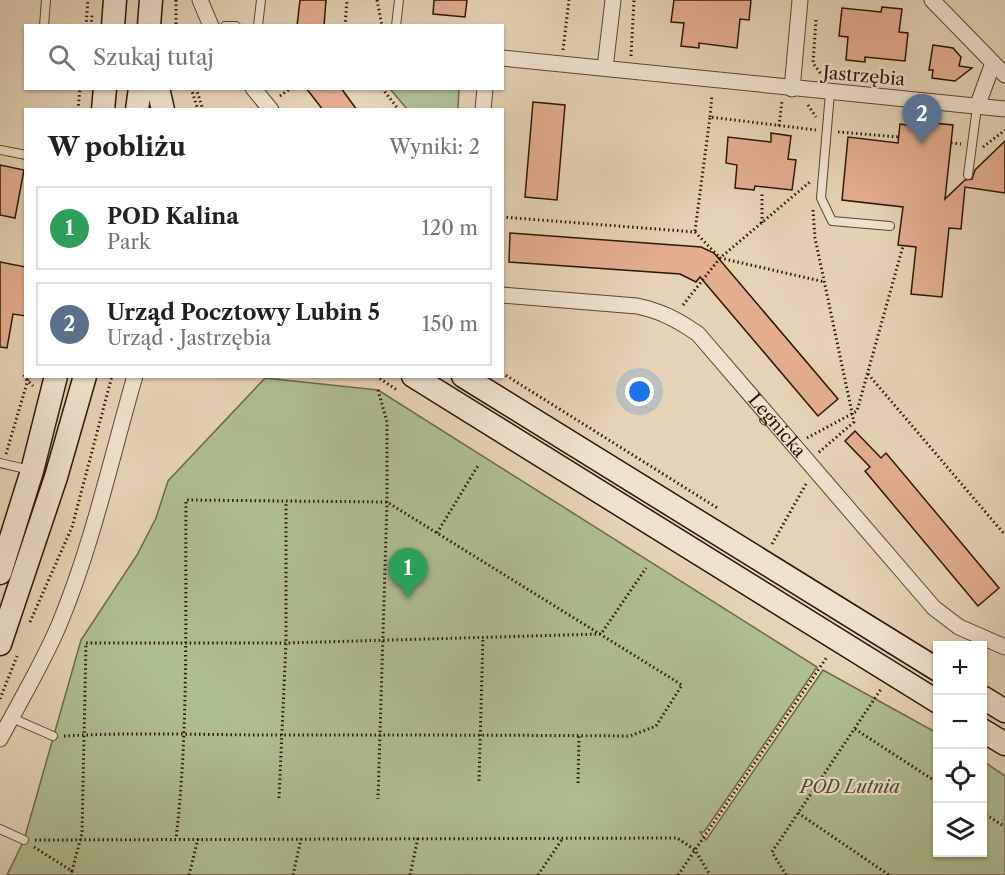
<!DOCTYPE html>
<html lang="pl">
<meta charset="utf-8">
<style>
:root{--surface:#fff;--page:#f2f2f2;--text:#202124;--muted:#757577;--line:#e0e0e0;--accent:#8f2418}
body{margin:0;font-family:"Libre Caslon Text",serif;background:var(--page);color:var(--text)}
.controls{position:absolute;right:18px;bottom:18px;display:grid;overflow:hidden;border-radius:0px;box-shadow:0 2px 4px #0004}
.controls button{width:54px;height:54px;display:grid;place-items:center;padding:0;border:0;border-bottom:2px solid var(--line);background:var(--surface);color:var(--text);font:30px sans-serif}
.you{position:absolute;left:640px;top:392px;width:21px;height:21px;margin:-15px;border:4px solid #fff;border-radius:50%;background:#1a73e8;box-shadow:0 0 0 9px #1a73e833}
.badge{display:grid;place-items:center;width:39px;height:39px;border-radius:50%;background:var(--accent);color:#fff;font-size:20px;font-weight:700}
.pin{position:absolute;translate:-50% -50px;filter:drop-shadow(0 2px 3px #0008)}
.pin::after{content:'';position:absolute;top:32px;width:21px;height:18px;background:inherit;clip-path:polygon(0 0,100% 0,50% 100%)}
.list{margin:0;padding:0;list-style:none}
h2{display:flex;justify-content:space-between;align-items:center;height:78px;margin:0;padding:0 24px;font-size:26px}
h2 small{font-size:20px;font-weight:400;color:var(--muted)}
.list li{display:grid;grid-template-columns:39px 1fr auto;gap:18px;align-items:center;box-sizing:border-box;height:84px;margin:0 12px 12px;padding:0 12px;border:2px solid var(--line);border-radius:0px}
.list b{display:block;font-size:22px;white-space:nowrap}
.list p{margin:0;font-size:20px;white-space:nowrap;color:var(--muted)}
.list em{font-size:20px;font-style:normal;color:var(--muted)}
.icon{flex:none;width:33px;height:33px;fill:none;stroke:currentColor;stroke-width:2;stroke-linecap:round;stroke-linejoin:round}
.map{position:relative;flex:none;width:1005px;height:875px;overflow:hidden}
.search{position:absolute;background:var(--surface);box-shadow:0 2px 4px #0004;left:24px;top:24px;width:480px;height:66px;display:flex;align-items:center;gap:15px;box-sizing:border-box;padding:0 21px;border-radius:0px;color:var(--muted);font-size:22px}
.panel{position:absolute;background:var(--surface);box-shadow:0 2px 4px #0004;left:24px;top:108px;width:480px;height:270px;border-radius:0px}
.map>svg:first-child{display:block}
</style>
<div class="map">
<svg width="1005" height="875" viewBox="0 0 1005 875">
<rect width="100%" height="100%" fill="#e5d3b5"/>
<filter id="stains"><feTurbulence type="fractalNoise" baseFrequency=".00333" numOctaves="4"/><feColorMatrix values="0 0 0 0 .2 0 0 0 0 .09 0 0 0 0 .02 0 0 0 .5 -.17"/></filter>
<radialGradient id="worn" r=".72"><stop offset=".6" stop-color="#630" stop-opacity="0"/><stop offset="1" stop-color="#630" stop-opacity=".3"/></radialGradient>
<!-- green -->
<path fill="#afbe91" stroke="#6e6a48" stroke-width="1.5" d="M390,89H459L458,109H407Z
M265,378L378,390L817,667L704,832H700L706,840L823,670L937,733L938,852H982L983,761L1005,776V875H7L24,840L81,640L137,555L156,518L168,481Z"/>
<!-- building -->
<path fill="#e3ad8e" stroke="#2d1700" stroke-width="1.5" d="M300,0H326L324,26H297Z
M434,0H467L465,17L433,14Z
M674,0H751L749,20L740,19L737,48L699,43V48L681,46L684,23L671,22Z
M882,7L902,9L899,32L908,33L905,61L865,57V62L846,60L848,37L839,36L842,8L881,12Z
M933,45L953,48L961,57L959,66L972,68L955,81L932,78L933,70H929Z
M306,88H341L357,110H323Z
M533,102L565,105L557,200L525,197Z
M922,122L953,125L945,199L965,180L972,179L975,170L1005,141V193L965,187L961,229L949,228L942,297L911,294L916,247L898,245L903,207L842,200L848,137L898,143L900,124L921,127Z
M771,133L791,136L788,159L796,160L792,190L755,186L754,190L735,188L737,165L726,163L728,137L771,142Z
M0,165L24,170L15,218L0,215Z
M510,233L701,247L714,253L838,399L818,416L700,277L696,282L680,274L509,262Z
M0,262L26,267V316L13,314L7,348L0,347Z
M855,431L881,458L886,453L999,588L978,606L865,471L870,467L845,441Z"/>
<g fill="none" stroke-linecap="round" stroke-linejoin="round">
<!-- service casing -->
<g stroke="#5b462d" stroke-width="10">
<path id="service" d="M44,26L46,0
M225,26H236
M258,26L261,0
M396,26L399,0
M830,93L821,198L832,221L890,226
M0,150L26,155
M968,175L977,107
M0,463L30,470
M12,718L53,736
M0,829L24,840"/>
</g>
<!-- minor casing -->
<g stroke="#5b462d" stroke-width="17">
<g id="minor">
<path d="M200,0L211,26"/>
<path d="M932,0L1005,75"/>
<path d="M502,58L1005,109"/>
<path d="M605,68L613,0"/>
<path d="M253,88L271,110"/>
<path d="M792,89L800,0"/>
<path d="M977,107L993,63"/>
<path d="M483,110L485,88"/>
<path id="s1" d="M502,295L637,306C661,311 678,320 698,334L934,608L959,627L1005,647"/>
<path d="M0,739C20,701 42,665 59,625C92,546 111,459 135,376"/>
</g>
</g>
<!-- secondary casing -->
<g stroke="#2d1700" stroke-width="25">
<path id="secondary" d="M113,26L115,0
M149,26L151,0
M158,88L163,110
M103,110L105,88
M137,110L140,88
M413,376L938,702
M463,376L938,670
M0,573L32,471L56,376
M0,644L56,477L85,376
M982,697L1005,711
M982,730L1005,744"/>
</g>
<!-- path -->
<path stroke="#2d1700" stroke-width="3" stroke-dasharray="1.5 3" stroke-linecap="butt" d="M176,0V26
M377,0L382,26
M816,20L813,63L821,74
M86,26L88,0
M91,26L92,15
M345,26L347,0
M563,50L569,0
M631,56L634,0
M191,88L198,110
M196,88L203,110
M382,88L399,110
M280,96L291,88
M808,105L816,117
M78,110L80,88
M710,117L712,95
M779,126L782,101
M838,132L899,137
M951,143L961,144
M983,147L1005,130
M813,210L815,238L854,422L818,453
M502,217L695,232L720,258L825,282
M762,223V194
M695,231L710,117L816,130
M683,305L720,258L811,181
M26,371L24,377L33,386
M502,373L719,509
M868,374L1005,535
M376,376L397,390
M378,390L387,422V502L378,799
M807,438L857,411L903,246
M6,454L29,376
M437,533L479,464
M772,544L806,484
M30,622L72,527L112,376
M0,699L17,656
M855,729L938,783
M64,736C134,732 204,735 274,735C393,735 511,735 630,736L656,726L682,685L387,502L186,500C185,613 189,727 176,839
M479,781L483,637
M578,783L579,736
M279,798L286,643V501
M982,812L1005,827
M798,813L889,875
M35,840L677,838L695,850L710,875
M34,847L72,871L70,875
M72,871L82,833L86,643H286L601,634L646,568
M189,875L198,839
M293,875L301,839
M410,875L418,838
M538,875L563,838
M678,875L827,657
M786,875L772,852L881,689"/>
<!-- service -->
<use href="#service" stroke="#eee2cf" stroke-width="8"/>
<!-- minor -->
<use href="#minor" stroke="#eee2cf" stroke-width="15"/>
<!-- secondary -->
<use href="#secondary" stroke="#eee2cf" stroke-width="22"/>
</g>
<g text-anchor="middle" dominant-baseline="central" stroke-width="4.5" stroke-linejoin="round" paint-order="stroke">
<!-- street labels -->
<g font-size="18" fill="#2d1700" stroke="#eee2cf">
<text transform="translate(864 76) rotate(5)">Jastrzębia</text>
<text stroke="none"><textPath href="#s1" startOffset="324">Legnicka</textPath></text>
</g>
<!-- park labels -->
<g font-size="18" font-style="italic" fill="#54492c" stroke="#eee2cf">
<text x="850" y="787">POD Lutnia</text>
</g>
</g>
<rect width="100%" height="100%" filter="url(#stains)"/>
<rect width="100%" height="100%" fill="url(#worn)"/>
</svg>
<div class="controls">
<button>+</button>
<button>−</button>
<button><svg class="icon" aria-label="locate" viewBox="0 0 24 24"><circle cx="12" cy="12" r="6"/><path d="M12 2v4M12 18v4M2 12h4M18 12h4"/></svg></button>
<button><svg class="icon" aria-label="layers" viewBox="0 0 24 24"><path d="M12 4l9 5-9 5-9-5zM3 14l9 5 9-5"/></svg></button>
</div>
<div class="you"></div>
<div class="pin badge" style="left:408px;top:598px;background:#2e9e5b">1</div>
<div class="pin badge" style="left:922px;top:144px;background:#5c6f8a">2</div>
<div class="search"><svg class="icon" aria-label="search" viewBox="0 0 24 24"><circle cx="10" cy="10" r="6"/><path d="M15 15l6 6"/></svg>Szukaj tutaj</div>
<section class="panel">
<h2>W pobliżu<small>Wyniki: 2</small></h2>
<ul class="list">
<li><span class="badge" style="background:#2e9e5b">1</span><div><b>POD Kalina</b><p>Park</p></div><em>120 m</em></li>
<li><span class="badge" style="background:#5c6f8a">2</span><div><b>Urząd Pocztowy Lubin 5</b><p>Urząd · Jastrzębia</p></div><em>150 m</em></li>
</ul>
</section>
</div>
